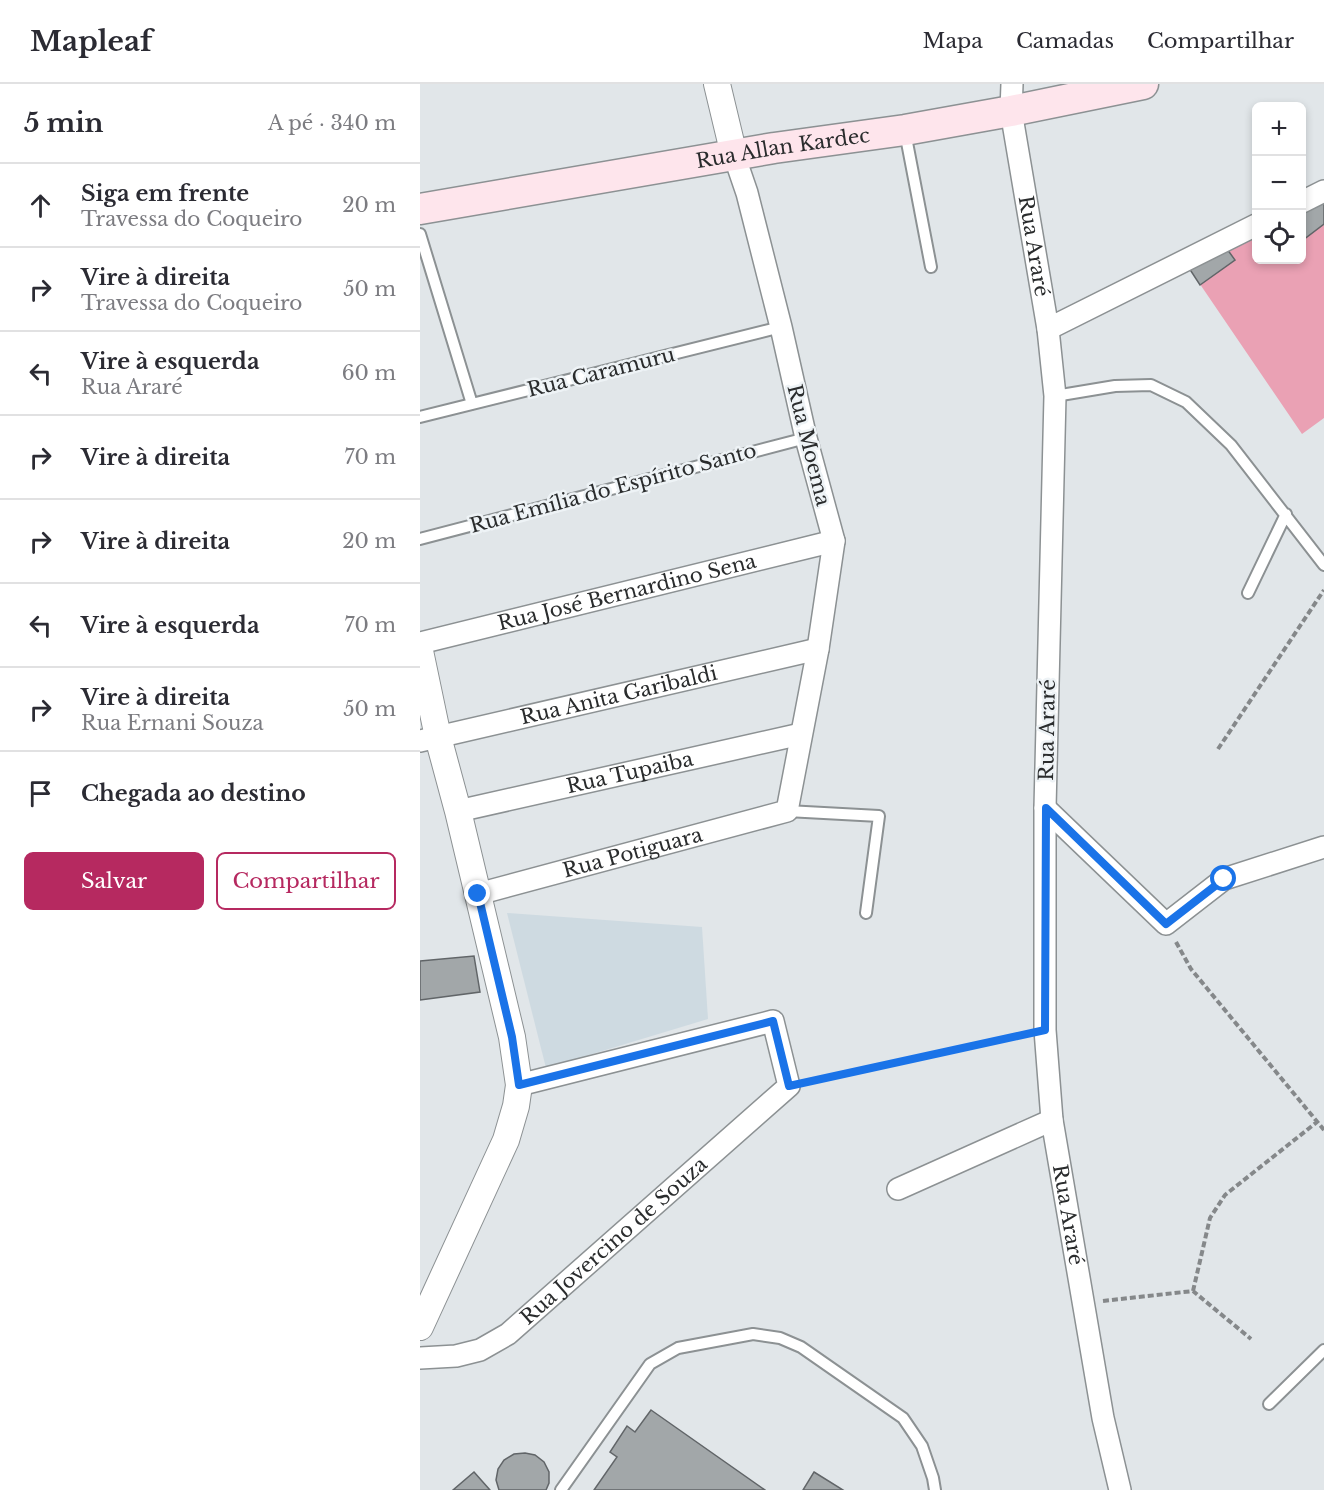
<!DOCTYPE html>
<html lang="pt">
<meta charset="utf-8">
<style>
:root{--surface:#fff;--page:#f7f7f7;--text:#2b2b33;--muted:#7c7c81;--line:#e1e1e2;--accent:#b62960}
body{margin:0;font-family:"Libre Baskerville",serif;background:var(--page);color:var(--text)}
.controls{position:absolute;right:18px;top:18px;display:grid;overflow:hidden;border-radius:9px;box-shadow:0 3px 9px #0003}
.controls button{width:54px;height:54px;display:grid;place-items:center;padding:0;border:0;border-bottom:2px solid var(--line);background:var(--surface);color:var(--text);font:30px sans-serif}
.stop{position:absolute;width:18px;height:18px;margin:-14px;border:4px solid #1a73e8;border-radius:50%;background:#fff}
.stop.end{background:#1a73e8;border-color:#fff;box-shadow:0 2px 6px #0008}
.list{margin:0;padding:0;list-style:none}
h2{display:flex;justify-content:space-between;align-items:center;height:78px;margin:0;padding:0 24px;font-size:26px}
h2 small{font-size:20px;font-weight:400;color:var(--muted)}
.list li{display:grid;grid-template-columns:39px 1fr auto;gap:18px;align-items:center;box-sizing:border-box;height:84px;padding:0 24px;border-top:2px solid var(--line)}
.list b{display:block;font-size:22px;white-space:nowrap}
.list p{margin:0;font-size:20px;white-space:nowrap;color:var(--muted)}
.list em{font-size:20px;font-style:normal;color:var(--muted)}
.actions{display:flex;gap:12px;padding:18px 24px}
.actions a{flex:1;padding:14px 0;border:2px solid var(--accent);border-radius:9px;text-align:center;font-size:21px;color:var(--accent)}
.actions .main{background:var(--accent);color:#fff}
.icon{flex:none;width:33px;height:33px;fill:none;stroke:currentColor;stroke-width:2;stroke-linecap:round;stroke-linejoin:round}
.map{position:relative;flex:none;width:904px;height:1406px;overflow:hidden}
header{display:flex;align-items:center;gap:36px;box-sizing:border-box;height:84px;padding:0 30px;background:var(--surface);border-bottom:2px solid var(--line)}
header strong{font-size:28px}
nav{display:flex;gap:33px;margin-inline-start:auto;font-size:21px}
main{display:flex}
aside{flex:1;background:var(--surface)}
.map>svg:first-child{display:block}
</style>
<header>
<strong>Mapleaf</strong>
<nav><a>Mapa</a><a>Camadas</a><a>Compartilhar</a></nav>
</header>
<main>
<aside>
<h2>5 min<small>A pé · 340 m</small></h2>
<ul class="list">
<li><svg class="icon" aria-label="ahead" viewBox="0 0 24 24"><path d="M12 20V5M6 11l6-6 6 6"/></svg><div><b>Siga em frente</b><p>Travessa do Coqueiro</p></div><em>20 m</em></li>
<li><svg class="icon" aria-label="right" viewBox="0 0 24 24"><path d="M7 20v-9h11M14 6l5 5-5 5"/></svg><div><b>Vire à direita</b><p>Travessa do Coqueiro</p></div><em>50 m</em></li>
<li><svg class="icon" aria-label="left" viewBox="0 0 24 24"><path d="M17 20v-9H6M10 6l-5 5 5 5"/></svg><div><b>Vire à esquerda</b><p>Rua Araré</p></div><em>60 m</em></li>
<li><svg class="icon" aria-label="right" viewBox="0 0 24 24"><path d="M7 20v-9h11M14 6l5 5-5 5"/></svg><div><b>Vire à direita</b></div><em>70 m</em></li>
<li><svg class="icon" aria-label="right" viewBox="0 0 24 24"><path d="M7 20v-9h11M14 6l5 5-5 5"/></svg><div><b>Vire à direita</b></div><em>20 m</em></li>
<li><svg class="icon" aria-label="left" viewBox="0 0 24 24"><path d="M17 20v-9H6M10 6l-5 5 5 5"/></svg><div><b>Vire à esquerda</b></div><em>70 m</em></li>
<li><svg class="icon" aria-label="right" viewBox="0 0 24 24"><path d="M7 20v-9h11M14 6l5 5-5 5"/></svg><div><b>Vire à direita</b><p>Rua Ernani Souza</p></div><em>50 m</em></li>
<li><svg class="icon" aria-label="arrive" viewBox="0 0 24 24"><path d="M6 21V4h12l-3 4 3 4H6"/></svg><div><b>Chegada ao destino</b></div></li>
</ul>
<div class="actions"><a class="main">Salvar</a><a>Compartilhar</a></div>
</aside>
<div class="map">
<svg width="904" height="1406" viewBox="0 0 904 1406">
<rect width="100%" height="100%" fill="#e1e6e9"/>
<!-- built -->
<path fill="#cedae1" d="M87,829L282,843L288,935L126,984Z"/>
<!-- green -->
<path fill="#eaa1b4" d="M904,118V334L882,350L769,184L836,151V176H882V129Z"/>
<!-- building -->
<path fill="#a2a7a9" stroke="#616568" stroke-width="1.5" d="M904,118V140L883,156L882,129Z
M807,165L815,176L780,201L769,184Z
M54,872L60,908L0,916V877Z
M231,1326L345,1406H174L197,1373L190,1368L207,1342L215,1348Z
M105,1369L115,1371L124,1378L129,1388V1399L126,1406H79L76,1396L78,1385L84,1376L94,1370Z
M54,1388L70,1406H33Z
M394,1388L423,1406H383Z"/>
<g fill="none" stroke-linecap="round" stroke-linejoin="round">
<!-- service casing -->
<g stroke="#8c9193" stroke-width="14">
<path id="service" d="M485,48L511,183
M0,150L52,320
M635,312L695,302L731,301L766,318L811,361L904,481
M0,333L361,243
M0,455L386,354
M828,509L866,430
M367,727L459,732L446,829
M849,1320L904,1266
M141,1406L230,1280L258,1264L333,1250L360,1254L381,1263L483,1334L502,1362L513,1394L515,1406"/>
</g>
<!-- minor casing -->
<g stroke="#8c9193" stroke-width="24">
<g id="minor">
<path id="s1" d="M592,0L591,27L628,245L635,312L625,724V946L632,1036L683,1334L700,1406"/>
<path d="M882,118L904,107"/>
<path d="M628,245L836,141"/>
<path id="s2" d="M0,559L414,457"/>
<path id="s3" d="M0,657L398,565"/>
<path d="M625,724L746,840L804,795L904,763"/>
<path id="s4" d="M38,727L381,650"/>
<path id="s5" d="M58,810L367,727L398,565L414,457L386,354L361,243L327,109L314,71"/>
<path d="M478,1105L632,1036"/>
<path id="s6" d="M0,1274L36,1272L60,1266L88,1250L369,1002L353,937L99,1001"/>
</g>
</g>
<!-- tertiary casing -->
<g stroke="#8c9193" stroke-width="28">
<path id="tertiary" d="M297,0L314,71
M0,567L18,653L38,727L92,953L99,1001L96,1022L86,1056L0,1243"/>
</g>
<!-- secondary casing -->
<g stroke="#8c9193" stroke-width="33">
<g id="secondary">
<path id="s7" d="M0,125L354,64L485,46L591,27L723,0"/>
</g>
</g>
<!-- path -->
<path stroke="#85888a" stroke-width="4" stroke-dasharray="6 3" stroke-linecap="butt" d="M798,665L904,506
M756,858L771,885L904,1046
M389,998L604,951
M773,1207L790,1134L805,1111L897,1038
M683,1217L773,1207L831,1255"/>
<!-- service -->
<use href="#service" stroke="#fff" stroke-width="10"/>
<!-- minor -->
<use href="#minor" stroke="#fff" stroke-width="21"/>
<!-- tertiary -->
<use href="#tertiary" stroke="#fff" stroke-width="26"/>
<!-- secondary -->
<use href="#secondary" stroke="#fee5ec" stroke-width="30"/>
</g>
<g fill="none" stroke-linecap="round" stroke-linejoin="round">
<!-- route -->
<path stroke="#1a73e8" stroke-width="8" d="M58,810L92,953L99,1001L353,937L369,1002L625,946L626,724L746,840L804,795"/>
</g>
<g text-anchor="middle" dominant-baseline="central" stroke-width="5" stroke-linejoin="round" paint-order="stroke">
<!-- street labels -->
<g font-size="20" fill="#2a2c2d" stroke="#eef3f6">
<text stroke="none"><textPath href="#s7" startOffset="368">Rua Allan Kardec</textPath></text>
<text stroke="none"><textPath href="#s1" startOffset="164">Rua Araré</textPath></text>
<text transform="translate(181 288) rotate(-14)">Rua Caramuru</text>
<text transform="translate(389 361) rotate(76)">Rua Moema</text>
<text transform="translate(193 404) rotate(-15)">Rua Emília do Espírito Santo</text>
<text stroke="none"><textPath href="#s2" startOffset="213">Rua José Bernardino Sena</textPath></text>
<text stroke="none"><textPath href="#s3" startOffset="204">Rua Anita Garibaldi</textPath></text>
<text transform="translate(627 646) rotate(-89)">Rua Araré</text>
<text stroke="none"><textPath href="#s4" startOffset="176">Rua Tupaiba</textPath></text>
<text stroke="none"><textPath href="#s5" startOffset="160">Rua Potiguara</textPath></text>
<text stroke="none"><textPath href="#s1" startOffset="1136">Rua Araré</textPath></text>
<text stroke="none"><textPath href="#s6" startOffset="234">Rua Jovercino de Souza</textPath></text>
</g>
</g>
</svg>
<div class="controls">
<button>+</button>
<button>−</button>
<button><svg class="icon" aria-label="locate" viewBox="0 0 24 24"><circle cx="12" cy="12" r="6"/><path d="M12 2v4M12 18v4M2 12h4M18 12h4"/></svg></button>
</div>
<div class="stop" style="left:804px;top:795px"></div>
<div class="stop end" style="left:58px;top:810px"></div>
</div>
</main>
